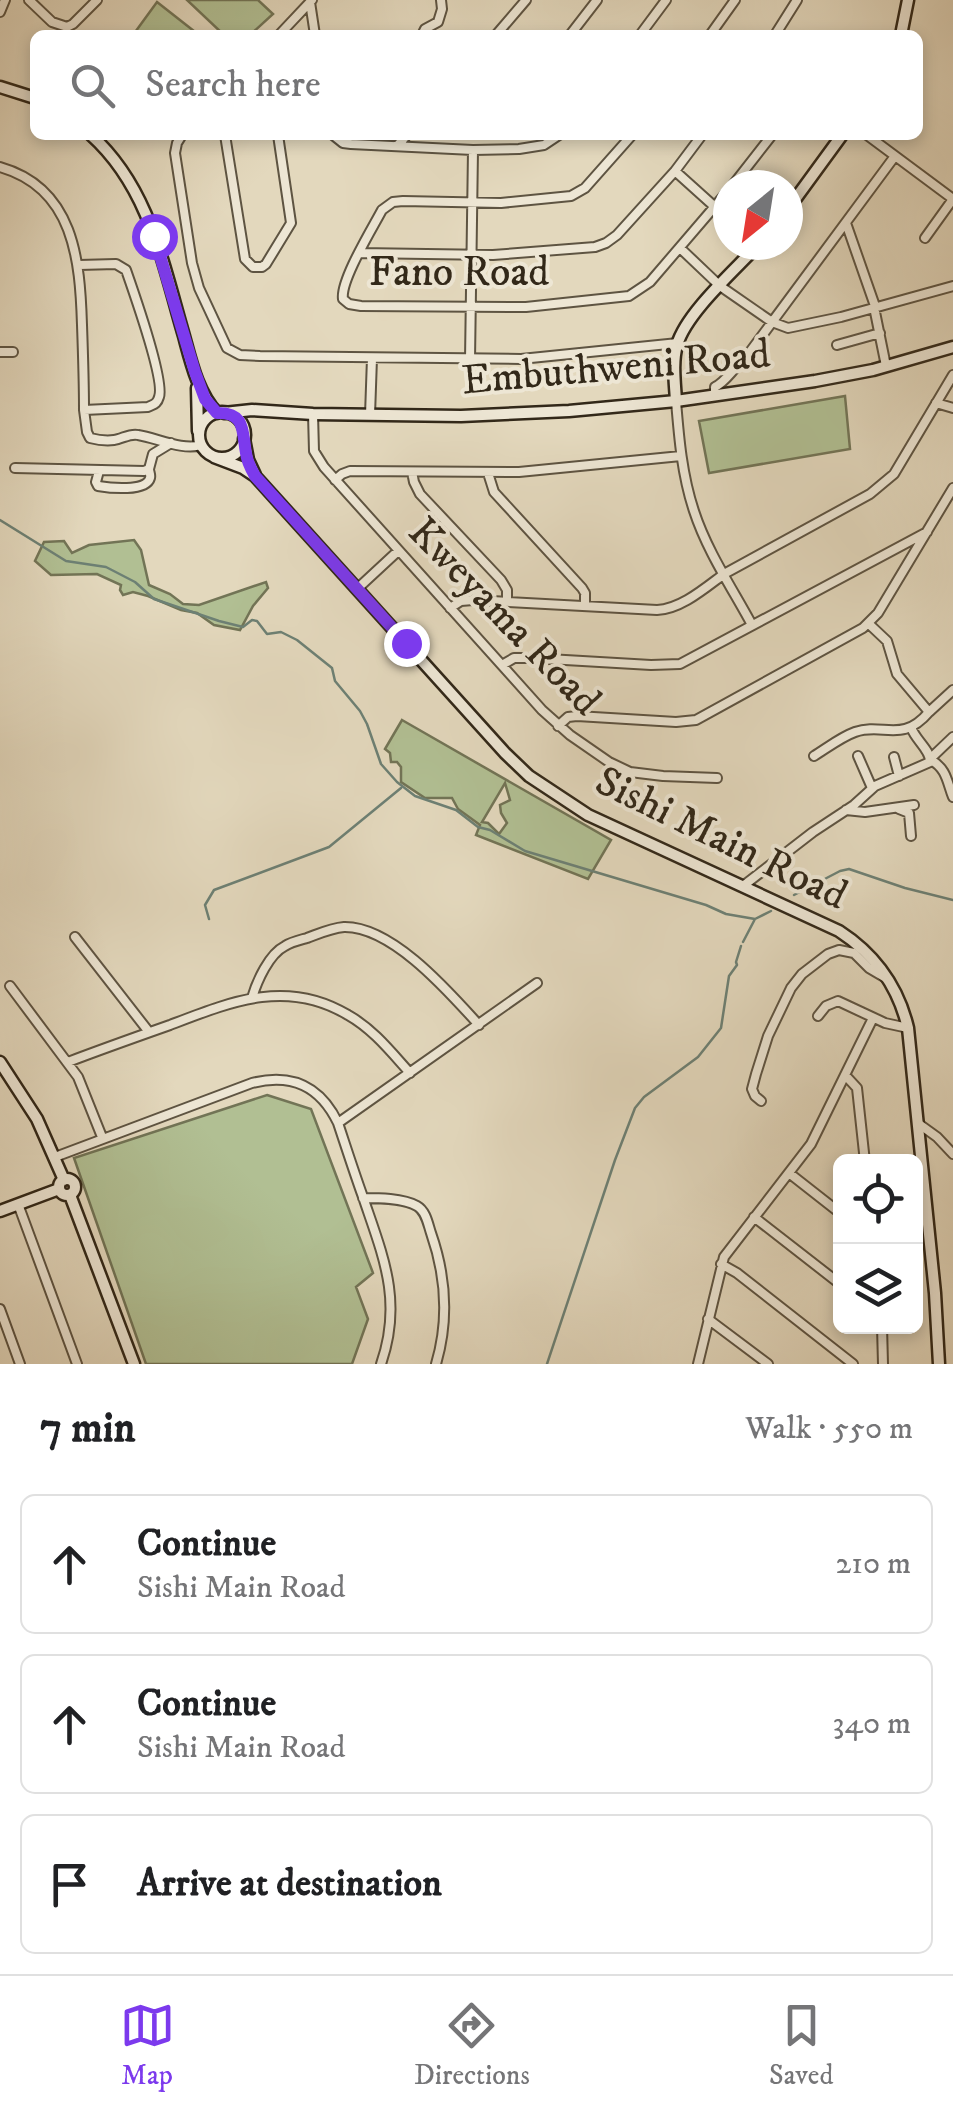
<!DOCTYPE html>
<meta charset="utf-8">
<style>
:root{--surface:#fff;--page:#f2f2f2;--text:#202124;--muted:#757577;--line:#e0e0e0;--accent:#7c3aed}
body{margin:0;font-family:"IM FELL DW Pica",serif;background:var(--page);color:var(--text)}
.controls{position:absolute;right:30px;bottom:30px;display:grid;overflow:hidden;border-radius:15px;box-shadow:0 5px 15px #0003}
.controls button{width:90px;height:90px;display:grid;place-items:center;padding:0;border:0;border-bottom:2px solid var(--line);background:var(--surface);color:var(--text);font:50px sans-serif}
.compass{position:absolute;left:713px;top:170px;width:90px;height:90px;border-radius:50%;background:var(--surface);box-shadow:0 5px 15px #0003;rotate:210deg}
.stop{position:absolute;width:30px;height:30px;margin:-22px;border:8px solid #7c3aed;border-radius:50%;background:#fff}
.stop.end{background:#7c3aed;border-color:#fff;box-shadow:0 2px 10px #0008}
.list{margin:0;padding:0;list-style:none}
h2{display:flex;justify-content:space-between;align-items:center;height:130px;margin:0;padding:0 40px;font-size:42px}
h2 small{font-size:32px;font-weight:400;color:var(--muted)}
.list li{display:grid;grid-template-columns:65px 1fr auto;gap:30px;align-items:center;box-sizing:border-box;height:140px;margin:0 20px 20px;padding:0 20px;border:2px solid var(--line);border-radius:15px}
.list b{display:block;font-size:38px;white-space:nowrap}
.list p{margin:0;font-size:32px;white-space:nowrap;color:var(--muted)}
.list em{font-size:32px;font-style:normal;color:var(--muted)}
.icon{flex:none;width:55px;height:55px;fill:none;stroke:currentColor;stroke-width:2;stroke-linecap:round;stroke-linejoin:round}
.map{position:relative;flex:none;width:953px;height:1364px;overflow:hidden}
.search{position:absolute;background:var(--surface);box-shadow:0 5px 15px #0003;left:30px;right:30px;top:30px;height:110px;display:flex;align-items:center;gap:25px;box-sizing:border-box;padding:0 35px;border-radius:15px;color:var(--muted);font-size:38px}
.sheet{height:610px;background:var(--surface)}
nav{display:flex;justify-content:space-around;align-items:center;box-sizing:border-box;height:140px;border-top:2px solid var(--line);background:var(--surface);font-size:28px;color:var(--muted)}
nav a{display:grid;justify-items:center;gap:5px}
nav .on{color:var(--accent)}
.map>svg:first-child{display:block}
</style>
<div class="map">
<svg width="953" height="1364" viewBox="0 0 953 1364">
<rect width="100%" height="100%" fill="#e3d8bd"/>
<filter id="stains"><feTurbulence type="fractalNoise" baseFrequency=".002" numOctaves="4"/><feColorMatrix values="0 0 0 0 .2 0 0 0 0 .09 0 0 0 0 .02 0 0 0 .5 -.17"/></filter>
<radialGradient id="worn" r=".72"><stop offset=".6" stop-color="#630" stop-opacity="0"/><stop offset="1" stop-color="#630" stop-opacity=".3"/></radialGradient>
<!-- green -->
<path fill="#b1bf93" stroke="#727456" stroke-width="2.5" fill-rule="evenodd" d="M187,0H258L273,14L250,35H224Z
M157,2L199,35H133Z
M845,396L850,449L709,473L699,421Z
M134,540L141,550L149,585L170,594L183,604L199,605L266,582L268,588L253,606L240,630L214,625L197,613L181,610L148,596L133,592L123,595L120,590L121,585L97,574L51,575L35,561L44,542L64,541L72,553L89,545Z
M402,720L611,840L588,879L476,835L480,825L458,809L452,798H425L401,782V767L397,762H391L390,753L385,749ZM505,783L510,800L500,805L501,813L507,823L499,834L488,823L482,822Z
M267,1095L311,1109L373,1273L356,1287L368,1319L352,1364H146L74,1158Z"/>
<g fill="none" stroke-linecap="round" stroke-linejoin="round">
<!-- stream -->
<path stroke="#6d8074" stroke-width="2.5" d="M0,520L66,561L106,567L135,582L154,599L219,621L243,627L252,620L257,621L267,634L281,632L297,640L332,668L335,681L360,711L367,724L381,764L397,782L415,796L456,810L478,827L490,830L525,851L706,905L726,914L755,919
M794,895L840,871L849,869L905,888L953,900
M209,919L205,905L214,890L329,847L401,788
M743,942L755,919L771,911
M547,1364L615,1160L635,1108L644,1097L698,1057L721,1028L729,976L737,965L736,962L741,946"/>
<!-- street casing -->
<g stroke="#5e5442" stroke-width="12">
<path id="street" d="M29,0L52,22L67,27L73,24L97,0
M310,2L315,35
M0,12L5,0
M279,35L312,0
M422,35L425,29L438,22L442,9L441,0
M496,35L526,0
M570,35L597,0
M640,35L666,0
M710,35L735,0
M775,35L797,0
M182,135L177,143L175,153L192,263L199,288L227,348L240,355L260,356L521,359L678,343
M225,135L245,259L253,267H262L266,264L291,223L278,135
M333,135L343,143L351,144L473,150L519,149L544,145L559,135
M632,135L585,188L571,196L501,203L403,201L393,202L382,210C372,229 340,281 343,299L349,304L361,306L526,307L629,296L650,282L728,191
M867,135L953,199
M397,146L407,135
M0,167C74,188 80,260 82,325C83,353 84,381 84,410L87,432L90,438C98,440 106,441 114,440C122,439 130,433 138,435C157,438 183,451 201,445
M675,171L715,207
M733,185L772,135
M846,223L875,306
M925,238L953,199
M680,248L720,286L772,322L788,328L841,317L953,286
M360,253L493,255L595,247L606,243L617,235L675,171L702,135
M79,265L116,264L126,270C133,290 165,381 159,397C157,404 154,404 148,407L84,410
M874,307L886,366
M837,345L880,333
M0,352H13
M470,360L473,150
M715,396V387C726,382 733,368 744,360L895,156
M676,401C679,438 682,475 694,511C707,551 732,588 752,625
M936,403L953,408
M313,414L314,451L324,467L542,710L570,735L609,762L630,772L663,776L717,778
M370,415L372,358
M15,468L144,471L149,469L153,454L171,443
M99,471L96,482L98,486C110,488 146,492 150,478C151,475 149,472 149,469
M412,472L414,482L420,494L501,580L507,590V601
M488,473L494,492L582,588L585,593V605
M335,480L342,474L350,471L519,472L681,456
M357,589L398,551
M450,608L461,601L473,600L657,610C681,609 705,588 724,574L870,494L894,474L953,375
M869,624L887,641L897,674L929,712L953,690
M502,665L514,658H531L651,665L680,664L927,532
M558,726L568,717L577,716L676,722L696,720L863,628L878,613L953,488
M814,756C827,748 841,737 855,732C883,722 902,744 929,712
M858,756L872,788
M894,757L899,776
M931,758L953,737
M931,760C947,769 947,782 953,797
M899,809L909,813L911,836
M846,810L865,812L914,805
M743,886L813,832L854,805L875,786L930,762C931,750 915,740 911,727
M75,937L149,1032
M10,986L78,1077L102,1137
M252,998C257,981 269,954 285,946C291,942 300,940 307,938C318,934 331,928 344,927C392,926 449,992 479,1025
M818,1016L826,1006L838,1001L885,1023L908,1028
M68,1062C102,1049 136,1037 170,1025C230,1002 287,978 348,1015C373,1029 391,1052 410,1073
M845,1075L857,1088L865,1162
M761,1101L755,1096L752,1089L756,1074L768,1036L791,988L802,974L828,954L839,950L854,953L869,968L886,978
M338,1123L537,983
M919,1124L937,1137L953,1154
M55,1157L252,1083C292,1073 320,1086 338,1123C346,1147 354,1172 363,1197C383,1256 403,1301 381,1364
M789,1173L840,1213
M363,1198C378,1198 403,1198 417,1206C426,1211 428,1224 431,1233C446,1276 449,1320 436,1364
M18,1204L77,1364
M754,1217L840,1284
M721,1264L737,1273L853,1364
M0,1309L20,1364
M708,1319L768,1364
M882,1326L883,1364
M698,1364L724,1257L811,1144L873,1018"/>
</g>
<!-- secondary casing -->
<g stroke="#322819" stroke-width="15">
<path id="secondary" d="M901,35L908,0
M0,87L35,98
M91,135C149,187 163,264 184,336C191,362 198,393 217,413
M788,209L842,135
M197,388L198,431
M676,401C675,383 672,362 677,345C686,313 735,270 758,245
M199 435a23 23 0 1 1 46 0a23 23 0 1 1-46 0Z
M224,413L252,410L313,414L461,416L569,411L676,401L815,381L873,370L953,347
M244,439L248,460L255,475
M214,457L243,468L255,476L505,753L529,776L588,815L839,931C876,955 898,986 908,1028L935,1293L939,1364
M0,1062L37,1119L64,1180
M59 1187a8 8 0 1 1 16 0a8 8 0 1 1-16 0Z
M70,1195L134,1364
M0,1211L59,1189"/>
</g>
<!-- street -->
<use href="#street" stroke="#ede6d4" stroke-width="8"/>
<!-- secondary -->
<use href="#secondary" stroke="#ede6d4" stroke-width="10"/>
</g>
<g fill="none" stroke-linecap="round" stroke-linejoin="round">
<!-- route -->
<path stroke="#7c3aed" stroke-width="12" d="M154,236L195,372L205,399L217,413C246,412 242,432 246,453C247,462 251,469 255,476L406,643"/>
</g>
<g text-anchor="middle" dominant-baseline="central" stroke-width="8" stroke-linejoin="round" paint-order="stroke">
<!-- street labels -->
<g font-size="42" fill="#322819" stroke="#ede6d4">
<text x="459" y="273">Fano Road</text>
<text transform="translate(616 368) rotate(-5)">Embuthweni Road</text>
<text transform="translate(504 617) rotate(46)">Kweyama Road</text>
<text transform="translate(721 839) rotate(26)">Sishi Main Road</text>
</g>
</g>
<rect width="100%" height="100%" filter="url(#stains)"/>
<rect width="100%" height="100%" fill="url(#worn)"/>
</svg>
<div class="controls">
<button><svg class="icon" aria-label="locate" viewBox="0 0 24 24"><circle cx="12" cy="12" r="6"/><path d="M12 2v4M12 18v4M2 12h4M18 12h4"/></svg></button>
<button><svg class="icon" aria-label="layers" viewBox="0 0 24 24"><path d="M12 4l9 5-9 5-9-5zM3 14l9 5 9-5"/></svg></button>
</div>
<svg class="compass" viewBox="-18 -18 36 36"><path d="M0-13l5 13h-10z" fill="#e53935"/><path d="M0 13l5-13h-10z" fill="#757577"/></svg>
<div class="stop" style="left:154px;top:236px"></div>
<div class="stop end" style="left:406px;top:643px"></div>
<div class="search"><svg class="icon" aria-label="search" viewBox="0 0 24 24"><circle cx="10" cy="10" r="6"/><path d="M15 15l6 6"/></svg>Search here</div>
</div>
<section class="sheet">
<h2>7 min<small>Walk · 550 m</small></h2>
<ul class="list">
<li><svg class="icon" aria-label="ahead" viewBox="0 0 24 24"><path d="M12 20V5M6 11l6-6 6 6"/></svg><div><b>Continue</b><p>Sishi Main Road</p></div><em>210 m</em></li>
<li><svg class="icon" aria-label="ahead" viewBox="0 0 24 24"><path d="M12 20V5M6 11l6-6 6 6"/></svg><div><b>Continue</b><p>Sishi Main Road</p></div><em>340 m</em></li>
<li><svg class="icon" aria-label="arrive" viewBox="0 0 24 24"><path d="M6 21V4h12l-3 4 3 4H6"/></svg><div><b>Arrive at destination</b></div></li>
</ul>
</section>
<nav>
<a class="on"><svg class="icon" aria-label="map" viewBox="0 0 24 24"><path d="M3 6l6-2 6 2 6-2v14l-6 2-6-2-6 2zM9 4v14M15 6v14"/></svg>Map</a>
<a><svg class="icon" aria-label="directions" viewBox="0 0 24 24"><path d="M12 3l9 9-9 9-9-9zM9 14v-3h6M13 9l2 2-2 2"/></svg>Directions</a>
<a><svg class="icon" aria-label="saved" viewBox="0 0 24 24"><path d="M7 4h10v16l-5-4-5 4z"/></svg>Saved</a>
</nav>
